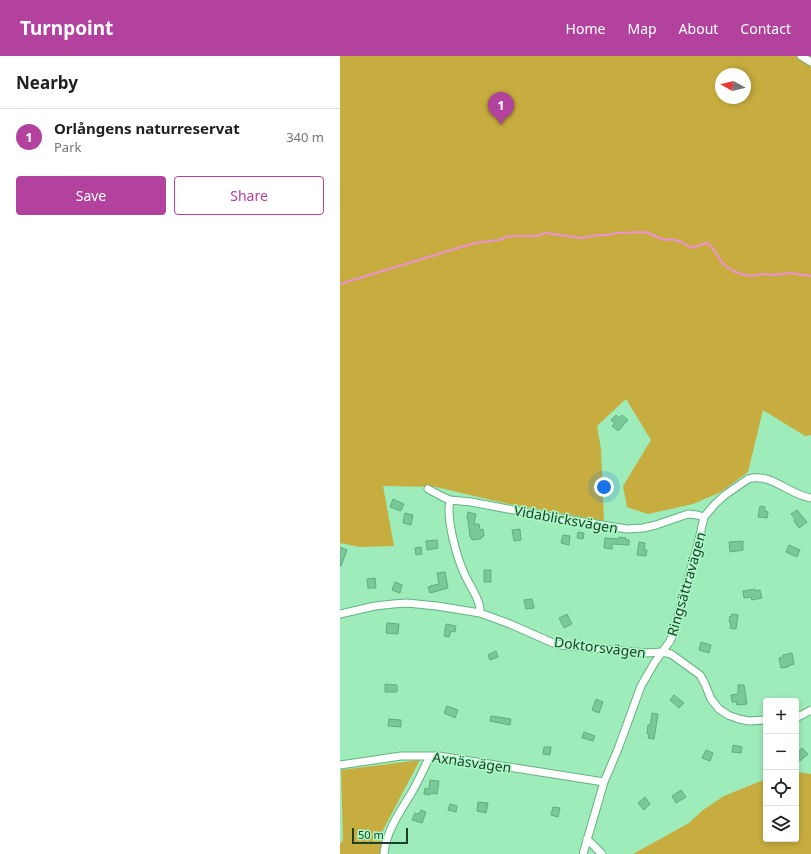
<!DOCTYPE html>
<meta charset="utf-8">
<style>
:root{--surface:#fff;--page:#f2f2f2;--text:#202124;--muted:#757577;--line:#e0e0e0;--accent:#b3429f}
body{margin:0;font-family:"Noto Sans",sans-serif;background:var(--page);color:var(--text)}
.controls{position:absolute;right:12px;bottom:12px;display:grid;overflow:hidden;border-radius:4px;box-shadow:0 2px 6px #0003}
.controls button{width:36px;height:36px;display:grid;place-items:center;padding:0;border:0;border-bottom:1px solid var(--line);background:var(--surface);color:var(--text);font:20px sans-serif}
.compass{position:absolute;left:375px;top:12px;width:36px;height:36px;border-radius:50%;background:var(--surface);box-shadow:0 2px 6px #0003;rotate:278deg}
.scale{position:absolute;left:12px;bottom:10px;width:56px;box-sizing:border-box;padding-left:4px;border:2px solid #1d3e2a;border-top:0;font-size:11px;line-height:14px;white-space:nowrap;color:#1d3e2a;-webkit-text-stroke:3px #aaf9c6;paint-order:stroke}
.you{position:absolute;left:264px;top:431px;width:14px;height:14px;margin:-10px;border:3px solid #fff;border-radius:50%;background:#1a73e8;box-shadow:0 0 0 6px #1a73e833}
.badge{display:grid;place-items:center;width:26px;height:26px;border-radius:50%;background:var(--accent);color:#fff;font-size:13px;font-weight:700}
.pin{position:absolute;translate:-50% -33px;filter:drop-shadow(0 1px 2px #0008)}
.pin::after{content:'';position:absolute;top:21px;width:14px;height:12px;background:inherit;clip-path:polygon(0 0,100% 0,50% 100%)}
.list{margin:0;padding:0;list-style:none}
h2{display:flex;justify-content:space-between;align-items:center;height:52px;margin:0;padding:0 16px;font-size:17px}
h2 small{font-size:13px;font-weight:400;color:var(--muted)}
.list li{display:grid;grid-template-columns:26px 1fr auto;gap:12px;align-items:center;box-sizing:border-box;height:56px;padding:0 16px;border-top:1px solid var(--line)}
.list b{display:block;font-size:15px;white-space:nowrap}
.list p{margin:0;font-size:13px;white-space:nowrap;color:var(--muted)}
.list em{font-size:13px;font-style:normal;color:var(--muted)}
.actions{display:flex;gap:8px;padding:12px 16px}
.actions a{flex:1;padding:9px 0;border:1px solid var(--accent);border-radius:4px;text-align:center;font-size:14px;color:var(--accent)}
.actions .main{background:var(--accent);color:#fff}
.icon{flex:none;width:22px;height:22px;fill:none;stroke:currentColor;stroke-width:2;stroke-linecap:round;stroke-linejoin:round}
.map{position:relative;flex:none;width:471px;height:798px;overflow:hidden}
header{display:flex;align-items:center;gap:24px;box-sizing:border-box;height:56px;padding:0 20px;background:var(--accent);color:#fff}
header strong{font-size:19px}
nav{display:flex;gap:22px;margin-inline-start:auto;font-size:14px}
main{display:flex}
aside{flex:1;background:var(--surface)}
.map>svg:first-child{display:block}
</style>
<header>
<strong>Turnpoint</strong>
<nav><a>Home</a><a>Map</a><a>About</a><a>Contact</a></nav>
</header>
<main>
<aside>
<h2>Nearby<small></small></h2>
<ul class="list">
<li><span class="badge">1</span><div><b>Orlångens naturreservat</b><p>Park</p></div><em>340 m</em></li>
</ul>
<div class="actions"><a class="main">Save</a><a>Share</a></div>
</aside>
<div class="map">
<svg width="471" height="798" viewBox="0 0 471 798">
<rect width="100%" height="100%" fill="#9decb9"/>
<!-- green -->
<path fill="#c7ad3f" fill-rule="evenodd" d="M0,0H471V379L465,380L423,354L408,416L381,436L353,448L308,458L287,451L283,430L311,384L286,343L257,370L261,393L264,465L164,447L96,431L43,430L54,490L20,491L0,487ZM381,18H405V42H381Z
M80,704L43,774L41,798H0V788L3,784L1,714Z
M456,716L471,718V798H293L349,767L363,754L384,740L426,723V783H456Z"/>
<g fill="none" stroke-linecap="round" stroke-linejoin="round">
<!-- stream -->
<path stroke="#ee90d9" stroke-width="2" d="M0,228L128,189L141,186L159,184L166,181L175,180H197L206,177L241,182L259,179H268L276,177L306,176L319,182L326,184L331,183L335,184L342,186L351,192L367,187L372,191L383,208L393,215L401,218L411,220L423,218L433,219L450,217L471,220"/>
</g>
<!-- building -->
<path fill="#7ac897" stroke="#60ae7e" d="M276,359L279,362L282,359L288,364L278,375L272,370L275,367L271,364Z
M53,443L64,448L61,455L50,451Z
M420,450L425,451V455L428,456L427,462L418,461Z
M457,454L467,466L459,472L454,465L455,463L451,458Z
M128,456L136,458L134,468H139L140,474L143,473L144,480L141,481V483L132,484L131,481H130L128,463H127Z
M65,457L73,459L71,469L63,467Z
M180,473L181,484L174,485L172,474Z
M238,476L244,477L243,483L237,482Z
M223,479L230,480L229,489L221,487Z
M279,481L286,482V484H289V489L272,488V493L264,492L265,482L279,483Z
M97,484L98,492L87,494L86,485Z
M403,485V494L390,496L389,486Z
M299,486L305,487L304,494H307L306,500L297,499Z
M449,489L460,494L457,501L446,496Z
M0,491L7,494L1,510H0Z
M81,491L82,498L76,499L75,492Z
M144,514H151V526H144Z
M105,516L108,532L90,537L88,531H91L90,530L99,528L97,517Z
M35,522L36,532H28L27,523Z
M55,526L62,529L60,537L52,534Z
M415,533V535L420,534L422,542L412,544L411,541L404,542L403,535Z
M192,543L194,552L186,553L184,544Z
M227,558L232,568L224,572L219,562Z
M392,558L398,559L396,573L390,572L391,566H389L390,560L391,561Z
M47,567L59,568L58,578L46,577Z
M106,568L116,570L115,576L111,575L109,581L104,580Z
M361,586L371,589L369,597L359,594Z
M156,595L158,601L150,604L148,599Z
M452,597L454,608L448,610V611L441,612L439,602L443,601V599Z
M45,628L57,629V636H45Z
M398,629H404L407,648L397,649L396,646H392L391,639L398,638Z
M334,639L344,647L339,652L330,644Z
M256,643L263,646L259,657L252,654Z
M107,650L118,654L115,662L104,657Z
M312,657L318,658L314,683L308,682L309,678H307L308,669H310Z
M151,660L171,663L170,669L150,665Z
M49,663L61,664V671L48,670Z
M244,676L255,680L253,685L242,682Z
M393,689L402,691L401,697L392,696Z
M204,691H211L210,699L203,698Z
M462,692L468,698L460,705L456,700V698Z
M366,694L373,697L370,705L362,702Z
M90,724L99,725L97,738L91,737L90,739L84,738L85,732L89,733Z
M341,734L346,741L336,747L332,740Z
M305,741L310,748L304,754L298,747Z
M138,746L148,747L146,757L137,755Z
M110,748L117,750L116,756L108,754Z
M213,751L220,752L218,761L211,759Z
M81,754L86,756L82,767L72,764L75,757L79,758Z"/>
<g fill="none" stroke-linecap="round" stroke-linejoin="round">
<!-- minor casing -->
<g stroke="#64b282" stroke-width="9">
<path id="minor" d="M461,0L471,6
M88,433L103,441L110,444L131,446L200,459L287,473L303,472L316,469L348,458L357,459L364,461
M110,444C106,462 116,499 124,517C128,527 136,537 139,548C140,550 140,554 140,557
M0,558L35,550L53,548L67,547L97,550L140,557L170,568L213,587L220,589L305,597L322,596L331,598L360,619L365,628L371,643L379,653L388,659L399,663L409,665L426,664
M456,662L471,654
M0,709L61,700H99L264,726
M247,783L262,798
M44,798C46,775 60,756 72,736C79,724 84,712 90,700
M243,798L264,726L278,693L301,630L315,606L330,585L333,578L358,488L364,461L375,448L385,439L408,423C431,416 449,439 471,442"/>
</g>
<!-- minor -->
<use href="#minor" stroke="#fff" stroke-width="7"/>
</g>
<g text-anchor="middle" dominant-baseline="central" stroke-width="3" stroke-linejoin="round" paint-order="stroke">
<!-- street labels -->
<g font-size="14" fill="#1d3e2a" stroke="#aaf9c6">
<text transform="translate(226 463) rotate(10)">Vidablicksvägen</text>
<text transform="translate(346 528) rotate(-74)">Ringsättravägen</text>
<text transform="translate(260 591) rotate(7)">Doktorsvägen</text>
<text transform="translate(132 706) rotate(8)">Axnäsvägen</text>
</g>
</g>
</svg>
<div class="controls">
<button>+</button>
<button>−</button>
<button><svg class="icon" aria-label="locate" viewBox="0 0 24 24"><circle cx="12" cy="12" r="6"/><path d="M12 2v4M12 18v4M2 12h4M18 12h4"/></svg></button>
<button><svg class="icon" aria-label="layers" viewBox="0 0 24 24"><path d="M12 4l9 5-9 5-9-5zM3 14l9 5 9-5"/></svg></button>
</div>
<svg class="compass" viewBox="-18 -18 36 36"><path d="M0-13l5 13h-10z" fill="#e53935"/><path d="M0 13l5-13h-10z" fill="#757577"/></svg>
<div class="scale">50 m</div>
<div class="you"></div>
<div class="pin badge" style="left:161px;top:69px">1</div>
</div>
</main>
